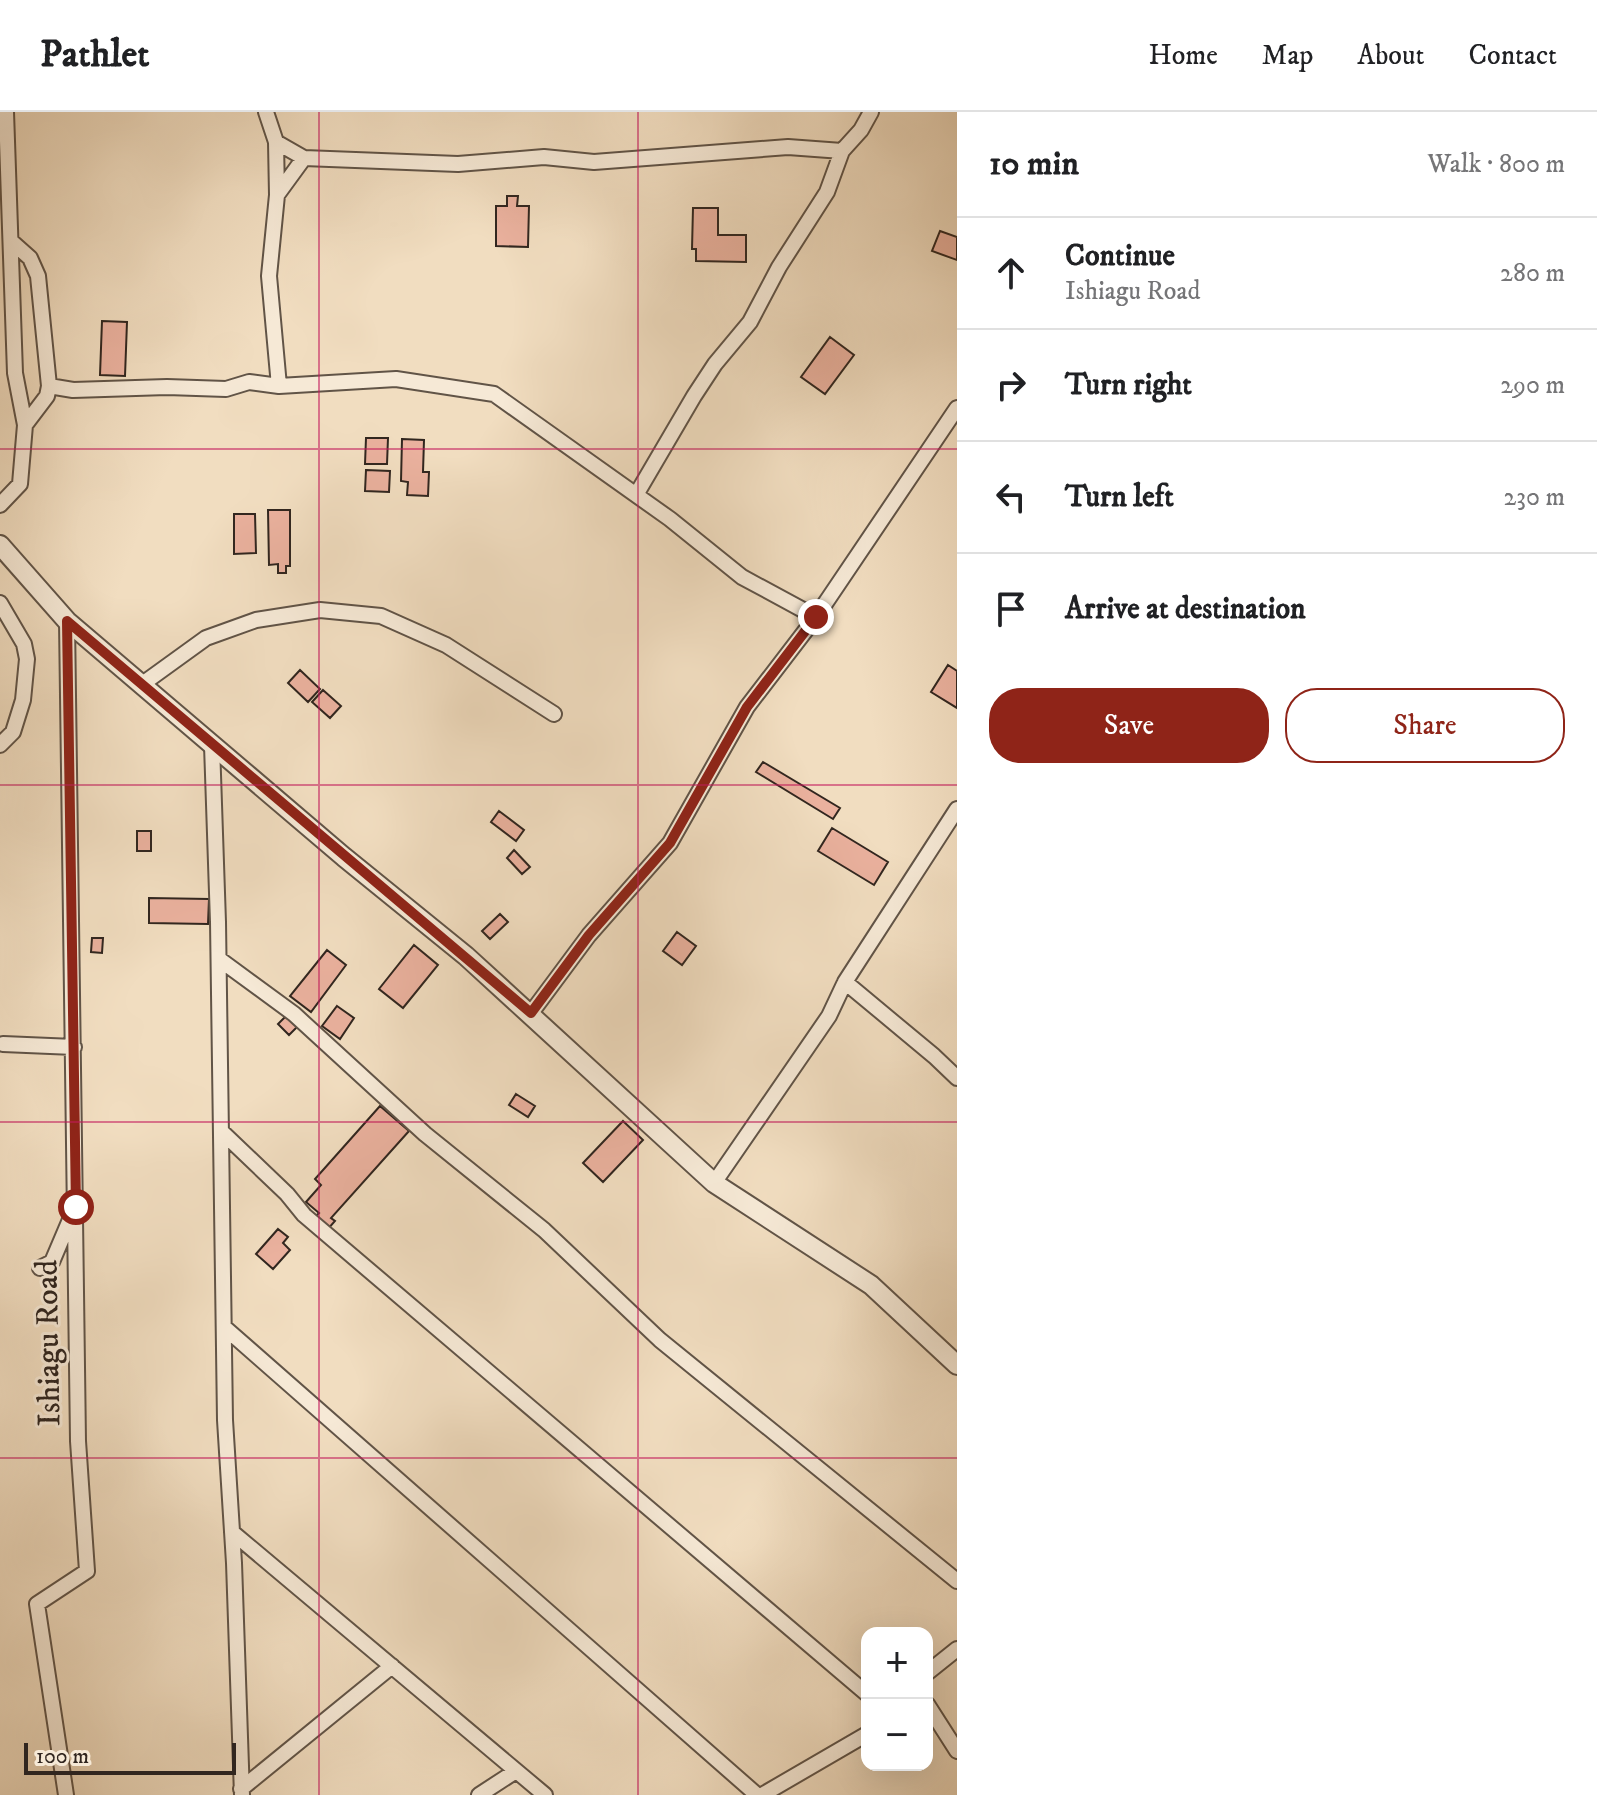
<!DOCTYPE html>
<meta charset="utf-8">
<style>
:root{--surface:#fff;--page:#f6f6f6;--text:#202124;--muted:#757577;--line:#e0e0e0;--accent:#8f2418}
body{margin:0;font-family:"IM FELL DW Pica",serif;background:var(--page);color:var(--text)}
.controls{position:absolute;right:24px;bottom:24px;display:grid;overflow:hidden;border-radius:16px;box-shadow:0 8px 32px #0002}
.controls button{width:72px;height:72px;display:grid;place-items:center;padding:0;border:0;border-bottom:2px solid var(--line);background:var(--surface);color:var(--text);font:40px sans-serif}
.scale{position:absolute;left:24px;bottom:20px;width:212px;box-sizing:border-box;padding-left:8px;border:4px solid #31261f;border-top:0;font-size:22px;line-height:28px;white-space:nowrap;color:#31261f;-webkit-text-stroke:6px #f6e9d6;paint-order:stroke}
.stop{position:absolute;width:24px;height:24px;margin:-18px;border:6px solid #8f2418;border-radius:50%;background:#fff}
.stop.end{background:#8f2418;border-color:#fff;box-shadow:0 2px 8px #0008}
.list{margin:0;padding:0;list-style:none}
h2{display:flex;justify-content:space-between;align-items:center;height:104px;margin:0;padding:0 32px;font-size:34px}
h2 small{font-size:26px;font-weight:400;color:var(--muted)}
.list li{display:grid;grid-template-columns:52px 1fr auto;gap:24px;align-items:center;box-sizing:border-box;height:112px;padding:0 32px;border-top:2px solid var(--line)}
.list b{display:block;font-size:30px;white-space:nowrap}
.list p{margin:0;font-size:26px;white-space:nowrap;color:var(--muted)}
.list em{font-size:26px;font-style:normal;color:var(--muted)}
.actions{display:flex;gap:16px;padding:24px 32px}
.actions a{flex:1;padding:18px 0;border:2px solid var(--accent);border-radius:32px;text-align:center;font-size:28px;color:var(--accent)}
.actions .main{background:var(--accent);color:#fff}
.icon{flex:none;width:44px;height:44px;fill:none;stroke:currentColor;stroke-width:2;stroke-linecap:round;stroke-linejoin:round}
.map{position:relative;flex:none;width:957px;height:1683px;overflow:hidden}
header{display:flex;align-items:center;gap:48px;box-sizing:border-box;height:112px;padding:0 40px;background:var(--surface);border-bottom:2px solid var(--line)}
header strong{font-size:38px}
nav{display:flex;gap:44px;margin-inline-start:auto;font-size:28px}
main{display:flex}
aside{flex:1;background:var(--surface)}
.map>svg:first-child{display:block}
</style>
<header>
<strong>Pathlet</strong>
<nav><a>Home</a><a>Map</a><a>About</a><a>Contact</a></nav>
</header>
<main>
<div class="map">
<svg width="957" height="1683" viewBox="0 0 957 1683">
<rect width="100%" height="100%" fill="#f1ddc0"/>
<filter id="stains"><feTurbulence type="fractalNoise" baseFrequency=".0025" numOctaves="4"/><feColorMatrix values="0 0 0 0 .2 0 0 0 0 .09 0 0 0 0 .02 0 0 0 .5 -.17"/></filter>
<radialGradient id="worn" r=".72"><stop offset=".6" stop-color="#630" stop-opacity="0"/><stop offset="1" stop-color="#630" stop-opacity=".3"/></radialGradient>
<!-- building -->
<path fill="#eab19e" stroke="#31261f" stroke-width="2" d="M507,84H518L517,94H529L528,135L496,134V94H507Z
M693,96H718V123H746V150L696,149V137H692Z
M940,119L957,125V148L932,139Z
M102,209L127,210L125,264L100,263Z
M830,225L854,243L825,282L801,265Z
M366,326H388L387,352H365Z
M402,327L424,328L423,360H429L428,384L407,383L408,370L401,369Z
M366,358L390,359L389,380L365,379Z
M268,398H290V454H286V461H278V452L269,453Z
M234,402H255L256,441L234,442Z
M948,553L957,559V596L931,580Z
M300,558L320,577L308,590L288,571Z
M323,578L341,594L330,606L312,590Z
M763,650L840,696L833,707L756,660Z
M499,699L524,718L516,729L491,710Z
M832,716L888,750L874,773L818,739Z
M137,719H151V739H137Z
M514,738L530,755L522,762L507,746Z
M149,786L209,787L208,812L149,811Z
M500,802L508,810L490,827L482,819Z
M677,820L696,834L682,853L663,839Z
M92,826H103L102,841L91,840Z
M414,833L438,853L403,896L379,877Z
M327,838L346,853L311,900L290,884Z
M337,894L354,906L340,927L322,914Z
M286,904L297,915L289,923L278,912Z
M516,982L535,994L528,1005L509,993Z
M380,994L409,1019L331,1106L335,1109L327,1118L314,1106L319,1101L306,1090L321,1073L315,1067Z
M623,1009L643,1028L603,1070L583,1051Z
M278,1117L288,1125L283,1131L290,1138L273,1157L256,1142Z"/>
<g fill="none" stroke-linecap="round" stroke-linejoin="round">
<!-- minor casing -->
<g stroke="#615447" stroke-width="18">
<path id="minor" d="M276,30L304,46L277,83
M304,46L458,52L544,45L594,50L788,35L842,39L861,18L871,0
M12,130L30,146L38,164L49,274L73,278L167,275L226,277L249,270L279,274L269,164L277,83L276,30L266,0
M279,274L396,267L494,282L670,407L742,465L816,505
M25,313L47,284L49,274
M636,383L694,284L715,252L750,210L779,155L827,80L842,39
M0,393L20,372L25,313L15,261L6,0
M0,491L24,532L27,547L23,588L13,620L0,633
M141,573L206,526L256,508L320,498L381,504L446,533L554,602
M212,633L218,810L225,1308L234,1451L242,1683
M219,847L294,902L425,1022L544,1118L660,1228L957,1469
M845,870L934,944L957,966
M531,901L589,823L670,731L747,595L816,505L957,296
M3,932L74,935
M221,1019L287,1082L304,1103L867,1582
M714,1071L829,904L845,870L957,697
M40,1156L52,1150L72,1103
M224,1215L757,1683
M232,1420L545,1683
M927,1561L957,1537
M927,1592L957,1639
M241,1677L392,1554
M66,1683L37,1492L87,1459L78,1329L67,509
M479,1683L516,1659
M762,1683L867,1622"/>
</g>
<!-- tertiary casing -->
<g stroke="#615447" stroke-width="22">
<path id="tertiary" d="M0,433L67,509L344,745L466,844L714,1071L871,1173L957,1253"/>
</g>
<!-- minor -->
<use href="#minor" stroke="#f6e9d6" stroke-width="14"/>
<!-- tertiary -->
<use href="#tertiary" stroke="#f6e9d6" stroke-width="18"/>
</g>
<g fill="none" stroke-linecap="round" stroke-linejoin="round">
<!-- route -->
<path stroke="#8f2418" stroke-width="10" d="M76,1095L67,509L531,901L589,823L670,731L747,595L816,505"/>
</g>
<!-- grid -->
<path fill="none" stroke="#c2185b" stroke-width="2" stroke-opacity="0.55" d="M319,0V1683M638,0V1683M0,337H957M0,673H957M0,1010H957M0,1346H957"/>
<g text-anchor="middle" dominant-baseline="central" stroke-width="6" stroke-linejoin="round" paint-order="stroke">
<!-- street labels -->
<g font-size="32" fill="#31261f" stroke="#f6e9d6">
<text transform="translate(49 1231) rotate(-91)">Ishiagu Road</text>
</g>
</g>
<rect width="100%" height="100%" filter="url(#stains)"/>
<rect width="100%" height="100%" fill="url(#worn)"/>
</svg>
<div class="controls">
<button>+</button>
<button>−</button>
</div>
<div class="scale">100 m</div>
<div class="stop" style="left:76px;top:1095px"></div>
<div class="stop end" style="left:816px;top:505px"></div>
</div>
<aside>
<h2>10 min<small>Walk · 800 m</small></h2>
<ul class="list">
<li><svg class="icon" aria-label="ahead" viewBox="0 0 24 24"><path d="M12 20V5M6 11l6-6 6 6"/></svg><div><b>Continue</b><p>Ishiagu Road</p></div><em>280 m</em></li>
<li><svg class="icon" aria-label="right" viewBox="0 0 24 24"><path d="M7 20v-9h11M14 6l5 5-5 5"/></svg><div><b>Turn right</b></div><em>290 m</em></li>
<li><svg class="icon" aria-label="left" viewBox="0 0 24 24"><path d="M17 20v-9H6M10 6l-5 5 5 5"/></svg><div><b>Turn left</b></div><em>230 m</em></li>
<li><svg class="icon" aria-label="arrive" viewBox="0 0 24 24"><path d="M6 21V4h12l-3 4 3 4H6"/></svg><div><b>Arrive at destination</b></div></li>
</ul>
<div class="actions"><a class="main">Save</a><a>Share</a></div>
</aside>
</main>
